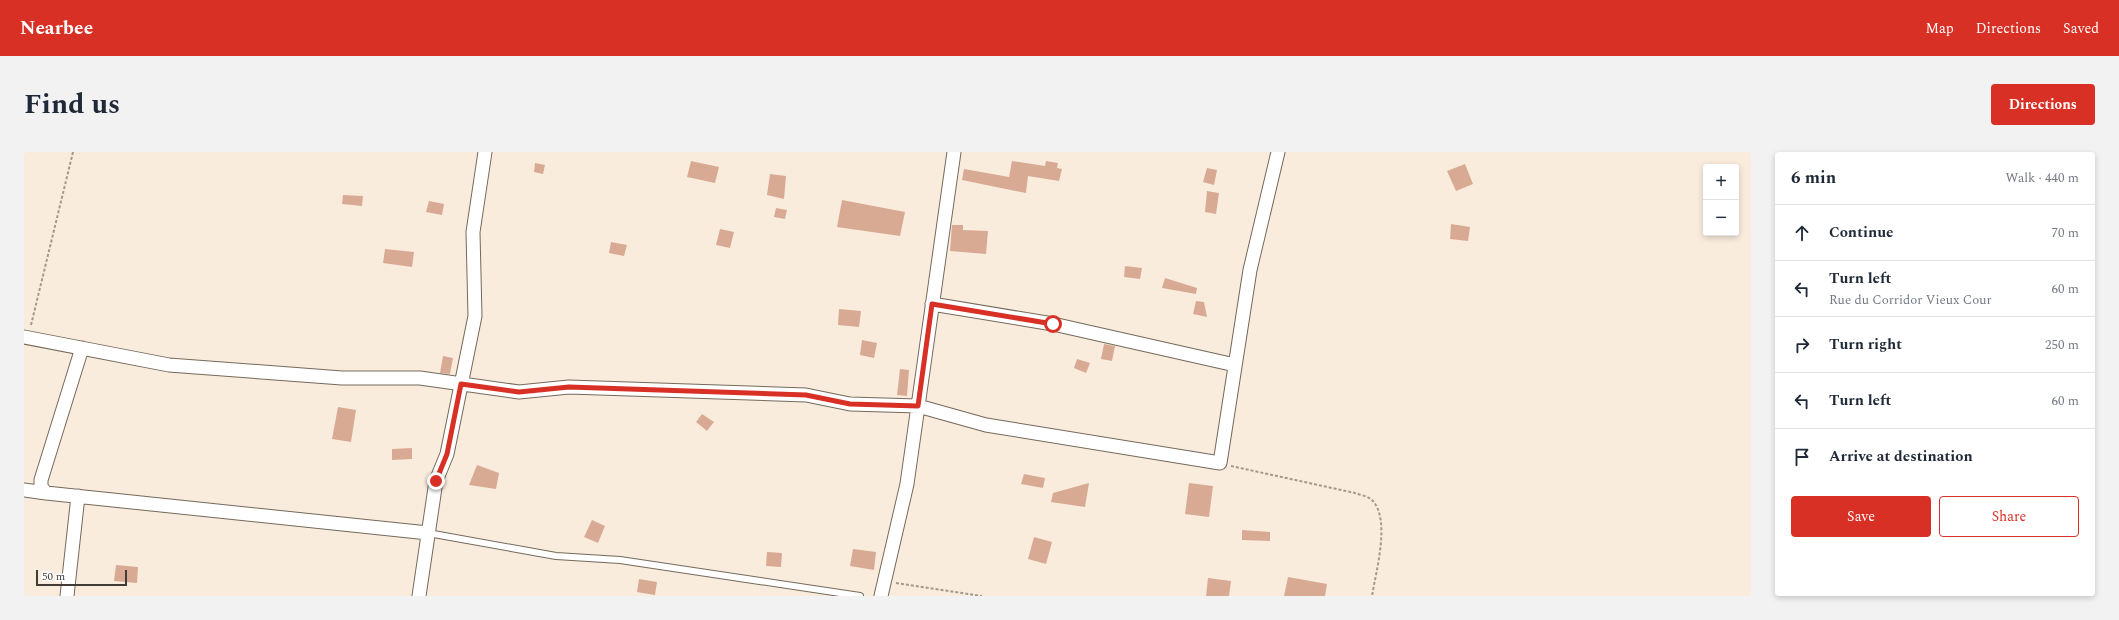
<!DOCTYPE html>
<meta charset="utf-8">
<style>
:root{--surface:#fff;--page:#f2f2f3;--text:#1f2937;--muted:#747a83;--line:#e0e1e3;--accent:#d93025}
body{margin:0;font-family:Spectral,serif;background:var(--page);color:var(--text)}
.controls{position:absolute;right:12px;top:12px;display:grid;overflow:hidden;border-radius:4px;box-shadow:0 2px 6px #0003}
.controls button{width:36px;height:36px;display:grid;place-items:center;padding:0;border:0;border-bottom:1px solid var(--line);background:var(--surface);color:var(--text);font:20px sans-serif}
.scale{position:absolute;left:12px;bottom:10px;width:91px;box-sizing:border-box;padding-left:4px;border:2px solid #403b35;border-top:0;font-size:11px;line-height:14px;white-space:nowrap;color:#403b35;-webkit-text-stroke:3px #fff;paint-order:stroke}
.stop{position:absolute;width:12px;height:12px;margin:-9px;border:3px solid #d93025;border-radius:50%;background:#fff}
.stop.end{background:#d93025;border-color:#fff;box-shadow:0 1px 4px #0008}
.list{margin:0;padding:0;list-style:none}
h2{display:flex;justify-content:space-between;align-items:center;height:52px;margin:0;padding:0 16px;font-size:17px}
h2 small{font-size:13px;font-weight:400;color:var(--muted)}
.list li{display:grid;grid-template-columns:26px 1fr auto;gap:12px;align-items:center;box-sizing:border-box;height:56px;padding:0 16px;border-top:1px solid var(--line)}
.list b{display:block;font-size:15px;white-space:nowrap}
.list p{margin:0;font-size:13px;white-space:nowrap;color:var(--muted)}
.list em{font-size:13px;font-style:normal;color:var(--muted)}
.actions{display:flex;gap:8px;padding:12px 16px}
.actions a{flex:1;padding:9px 0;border:1px solid var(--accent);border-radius:4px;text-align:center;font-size:14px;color:var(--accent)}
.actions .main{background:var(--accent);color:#fff}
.icon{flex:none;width:22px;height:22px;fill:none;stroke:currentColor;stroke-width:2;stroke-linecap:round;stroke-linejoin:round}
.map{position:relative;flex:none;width:1727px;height:444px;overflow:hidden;border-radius:4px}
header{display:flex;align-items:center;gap:24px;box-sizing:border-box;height:56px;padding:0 20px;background:var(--accent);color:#fff}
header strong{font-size:19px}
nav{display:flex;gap:22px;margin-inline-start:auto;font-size:14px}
.intro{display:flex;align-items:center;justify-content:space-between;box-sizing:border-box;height:96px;padding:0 24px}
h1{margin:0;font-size:28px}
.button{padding:10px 18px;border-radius:4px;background:var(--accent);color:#fff;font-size:14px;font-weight:700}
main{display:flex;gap:24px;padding:0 24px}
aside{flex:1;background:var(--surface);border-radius:4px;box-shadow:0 2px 6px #0003}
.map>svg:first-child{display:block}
</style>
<header>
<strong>Nearbee</strong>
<nav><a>Map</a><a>Directions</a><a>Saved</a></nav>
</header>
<div class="intro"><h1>Find us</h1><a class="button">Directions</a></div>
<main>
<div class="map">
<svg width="1727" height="444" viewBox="0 0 1727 444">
<rect width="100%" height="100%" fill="#faecdd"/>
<!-- building -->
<path fill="#d8aa94" d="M667,9L695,15L691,31L663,25Z
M988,9L1021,14L1022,9L1034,11L1033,16L1038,17L1035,29L1004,24L1002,41L938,28L940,17L985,25Z
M511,11L521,13L519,22L510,20Z
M1441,12L1449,32L1432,39L1423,19Z
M1183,16L1193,18L1190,33L1179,30Z
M746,22L762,24L760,47L743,43Z
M1183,39L1195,41L1192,62L1181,60Z
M319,43L339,44L338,54L318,52Z
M818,48L881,60L876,84L813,75Z
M405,49L420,52L418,63L402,60Z
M752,56L763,58L761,67L750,65Z
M1427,72L1446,75L1444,89L1426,87Z
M928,73H939V78L964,79L962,102L926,99Z
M696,77L710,80L706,96L692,93Z
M587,90L603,93L600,104L585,101Z
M361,97L390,100L388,115L359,111Z
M1101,114L1118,116L1116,127L1100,125Z
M1141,126L1173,136L1172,142L1138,136Z
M1172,149L1180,150L1183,165L1169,162Z
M815,157L837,159L835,175L814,173Z
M838,188L853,191L850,206L836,203Z
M1080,192L1091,194L1088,209L1077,207Z
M419,204L429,206L426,222L416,221Z
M1053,207L1066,211L1062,221L1050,216Z
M876,217L885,218L883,244L873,243Z
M314,255L332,258L327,290L308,287Z
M678,262L690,270L683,279L672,270Z
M388,296V307L368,308V297Z
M453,313L475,321L472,337L445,333Z
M1000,322L1021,326L1019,336L997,332Z
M1065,331L1061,355L1027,350L1029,341Z
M1165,331L1189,334L1185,365L1161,362Z
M568,368L581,374L574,391L560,385Z
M1218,378L1246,380V389L1218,388Z
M1010,385L1028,390L1022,412L1004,407Z
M829,397L852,400L850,418L826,414Z
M743,400L758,401L757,415L742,414Z
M92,413L114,415L113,431L90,429Z
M1264,425L1303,432L1301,444H1260Z
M1184,426L1207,429L1205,444H1182Z
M615,427L633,430L631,443L613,440Z"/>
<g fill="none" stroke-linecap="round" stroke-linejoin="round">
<!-- lane casing -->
<g stroke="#75695b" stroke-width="8">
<path id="lane" d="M404,381L532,404L596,408L836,444"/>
</g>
<!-- street casing -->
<g stroke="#75695b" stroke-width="15">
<path id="street" d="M908,152L1029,172L1211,213
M0,185L145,213L318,226H396L495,240L545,235L782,243L826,252L894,254L962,273L1196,311L1226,118L1254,0
M58,196L17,328V335L22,341L404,381
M0,338L22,341
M43,444L54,344
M395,444L412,329L423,302L451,164L449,80L461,0
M857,444L883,332L930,0"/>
</g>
<!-- path -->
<path stroke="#a2988d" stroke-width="2" stroke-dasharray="3 2" stroke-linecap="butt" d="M7,173L49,0
M1207,314L1331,341C1336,343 1344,344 1348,348C1367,367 1352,419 1348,444
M872,431L958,444"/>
<!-- lane -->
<use href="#lane" stroke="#fff" stroke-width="6"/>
<!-- street -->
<use href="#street" stroke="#fff" stroke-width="13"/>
</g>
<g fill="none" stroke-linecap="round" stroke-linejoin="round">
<!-- route -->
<path stroke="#d93025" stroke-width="5" d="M412,329L423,302L437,232L495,240L545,235L782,243L826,252L894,254L908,152L1029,172"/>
</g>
</svg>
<div class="controls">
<button>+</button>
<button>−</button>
</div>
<div class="scale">50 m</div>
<div class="stop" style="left:1029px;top:172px"></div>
<div class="stop end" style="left:412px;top:329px"></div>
</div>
<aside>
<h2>6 min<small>Walk · 440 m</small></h2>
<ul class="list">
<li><svg class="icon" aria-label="ahead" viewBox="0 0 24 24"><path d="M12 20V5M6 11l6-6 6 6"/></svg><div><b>Continue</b></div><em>70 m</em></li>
<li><svg class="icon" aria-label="left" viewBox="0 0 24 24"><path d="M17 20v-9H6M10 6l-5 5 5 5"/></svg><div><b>Turn left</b><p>Rue du Corridor Vieux Cour</p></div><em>60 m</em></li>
<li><svg class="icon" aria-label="right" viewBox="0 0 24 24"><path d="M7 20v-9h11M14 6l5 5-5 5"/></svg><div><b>Turn right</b></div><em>250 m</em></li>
<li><svg class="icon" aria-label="left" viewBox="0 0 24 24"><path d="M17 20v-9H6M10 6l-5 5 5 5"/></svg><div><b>Turn left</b></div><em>60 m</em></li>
<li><svg class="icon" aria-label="arrive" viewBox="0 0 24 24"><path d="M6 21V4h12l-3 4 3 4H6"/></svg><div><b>Arrive at destination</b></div></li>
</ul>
<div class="actions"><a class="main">Save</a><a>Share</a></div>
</aside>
</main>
